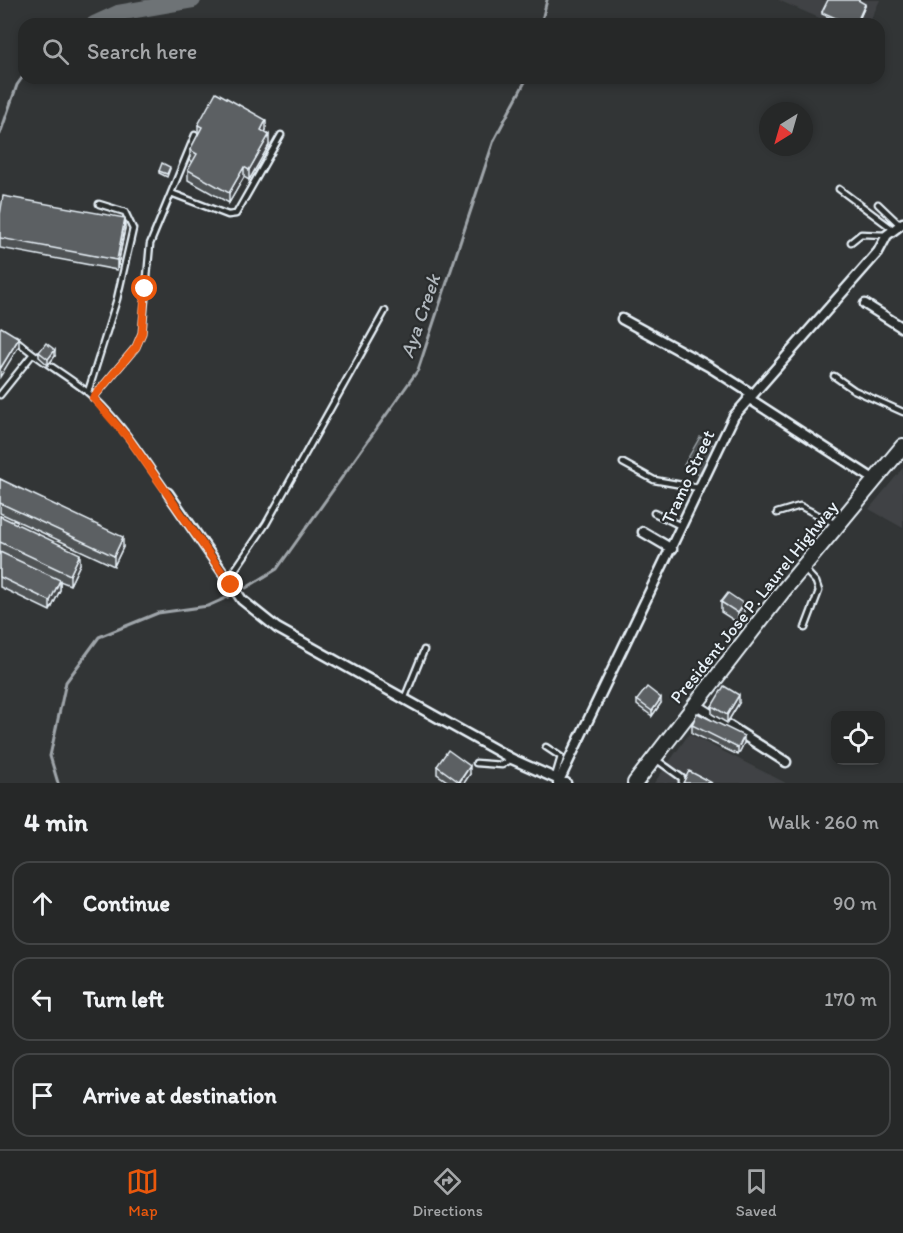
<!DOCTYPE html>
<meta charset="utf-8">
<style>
:root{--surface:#262828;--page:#2e3030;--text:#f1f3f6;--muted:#a4a6a8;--line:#424445;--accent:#ea580c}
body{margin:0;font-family:Itim,sans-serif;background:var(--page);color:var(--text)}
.controls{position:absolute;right:18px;bottom:18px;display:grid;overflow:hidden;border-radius:12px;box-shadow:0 3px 9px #0003}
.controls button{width:54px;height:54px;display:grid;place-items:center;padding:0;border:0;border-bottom:2px solid var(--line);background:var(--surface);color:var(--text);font:30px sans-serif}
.compass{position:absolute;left:759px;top:102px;width:54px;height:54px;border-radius:50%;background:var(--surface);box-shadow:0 3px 9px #0003;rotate:217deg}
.stop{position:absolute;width:18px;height:18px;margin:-14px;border:4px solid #ea580c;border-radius:50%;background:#fff}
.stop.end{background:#ea580c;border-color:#fff;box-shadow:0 2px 6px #0008}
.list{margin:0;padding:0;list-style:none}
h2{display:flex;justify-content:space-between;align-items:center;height:78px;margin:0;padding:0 24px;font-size:26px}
h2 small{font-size:20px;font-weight:400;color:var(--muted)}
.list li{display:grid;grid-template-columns:39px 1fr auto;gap:18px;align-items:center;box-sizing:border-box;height:84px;margin:0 12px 12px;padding:0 12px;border:2px solid var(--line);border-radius:18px}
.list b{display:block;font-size:22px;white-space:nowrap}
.list em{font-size:20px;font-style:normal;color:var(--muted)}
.icon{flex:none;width:33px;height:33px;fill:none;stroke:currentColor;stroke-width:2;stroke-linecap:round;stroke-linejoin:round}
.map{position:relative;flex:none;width:903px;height:783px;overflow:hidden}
.search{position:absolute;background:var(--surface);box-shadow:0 3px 9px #0003;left:18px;right:18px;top:18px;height:66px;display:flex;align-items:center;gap:15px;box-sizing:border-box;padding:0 21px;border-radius:18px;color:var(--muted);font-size:22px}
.sheet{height:366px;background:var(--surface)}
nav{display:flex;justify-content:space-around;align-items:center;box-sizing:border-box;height:84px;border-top:2px solid var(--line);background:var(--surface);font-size:16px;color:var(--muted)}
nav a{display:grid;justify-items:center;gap:3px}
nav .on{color:var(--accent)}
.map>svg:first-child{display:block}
</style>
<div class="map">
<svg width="903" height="783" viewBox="0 0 903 783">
<rect width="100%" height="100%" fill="#323536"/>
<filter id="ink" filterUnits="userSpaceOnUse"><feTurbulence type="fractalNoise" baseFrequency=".0167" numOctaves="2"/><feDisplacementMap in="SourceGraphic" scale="12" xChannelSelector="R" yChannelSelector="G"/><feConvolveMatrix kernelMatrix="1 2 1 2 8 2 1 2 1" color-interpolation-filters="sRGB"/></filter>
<g filter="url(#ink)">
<!-- built -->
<path fill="#3f4244" d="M778,0H880L869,24H833Z
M903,468V528L869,509Z
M689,734L786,783H654Z"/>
<!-- green -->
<path fill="#494d4f" stroke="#989fa4" stroke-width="1.5" d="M700,437L715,446L699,474L684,465Z"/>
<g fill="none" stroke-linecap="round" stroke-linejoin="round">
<!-- stream -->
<path stroke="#9fa5aa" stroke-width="3" d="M541,24L547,0
M0,134L17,85L24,75
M246,588L277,569L418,370L494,140L527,78
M58,783L50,756L66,682L99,637L158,613L208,606L228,597"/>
<!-- river -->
<path stroke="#6e7376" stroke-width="16" d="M94,24L118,13L193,0"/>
<!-- service casing -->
<g stroke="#e8f1f8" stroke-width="9">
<path id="service" d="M839,189L894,230
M171,193L228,215L236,214L281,135
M878,204L900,225
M851,242L861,234L887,235
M15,339C37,359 63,373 86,391C117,415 145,461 168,493
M834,376L854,390L903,412
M88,392L117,299L133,229L125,212L99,204
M0,395L32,355
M93,398L136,347L142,333L150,244L195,135
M623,463L654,480L699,488
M654,513L681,526
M777,513L800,506L836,524
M805,570L816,582L819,591L805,628
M228,580L266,524L385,311
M405,697L424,650
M546,747L561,757L555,777
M657,760L682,778V783
M476,763L502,765L512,759"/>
</g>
<!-- minor casing -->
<g stroke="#e8f1f8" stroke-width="13">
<path id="minor" d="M865,304L903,328
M622,319L708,366L752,394
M748,398L875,480
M168,493L242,600L277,628L512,759L566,783
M643,532L672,549
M695,704L786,762
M558,783L734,416L878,252L887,235L903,223"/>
</g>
<!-- trunk casing -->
<g stroke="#e8f1f8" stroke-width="18">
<path id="trunk" d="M635,783L783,591L903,446"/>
</g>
<!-- service -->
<use href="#service" stroke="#2a2d2e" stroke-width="4.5"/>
<!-- minor -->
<use href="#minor" stroke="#2a2d2e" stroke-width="8"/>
<!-- trunk -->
<use href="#trunk" stroke="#2a2d2e" stroke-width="14"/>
</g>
<!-- wall -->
<path fill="#4f5355" stroke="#e8f1f8" stroke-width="1.5" d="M865,6L857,24H844L822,14V12Z
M198,125L266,130L265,132L269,145L249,180L244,177L229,203L188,180V170L193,162L190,160V150L198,135Z
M170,169L167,177L159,173V171Z
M0,215L125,228L117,270L0,248Z
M39,352L55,356L48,365L39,357Z
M0,479L123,547L114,566L0,513Z
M0,516L80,564L70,585L60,581V590L50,611L0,587Z
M721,602L744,614L738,623L721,612Z
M637,700L661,703L652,716L637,705Z
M739,703L727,723L712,714V706Z
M692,725L744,743L738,755L692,733Z
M437,766L470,774L464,783H450L437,774Z"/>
<!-- shaded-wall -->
<path fill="#404345" stroke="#e8f1f8" stroke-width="1.5" d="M865,4V6L857,24H856Z
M266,120V130L261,140V130Z
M269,135V145L249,180V170Z
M244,167V177L229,203V193Z
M125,218V228L117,270V260Z
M19,338V346L0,377V369Z
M55,350V356L48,365V359Z
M123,537V547L114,566V556Z
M80,554V564L70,585V575Z
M60,580V590L50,611V601Z
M744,604V614L738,623V613Z
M739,695V703L727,723V715Z
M661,698V703L652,716V711Z
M744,736V743L738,755V748Z
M470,766V774L464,783H459Z"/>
<!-- building -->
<path fill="#5c6063" stroke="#e8f1f8" stroke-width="1.5" d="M828,0H858L865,4L856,24H849L822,12Z
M216,92L266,120L261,130L269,135L249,170L244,167L229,193L188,170L197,154L190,150L202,127L198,125Z
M162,163L170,167L167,174L159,171Z
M3,196L125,218L117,260L0,238V215Z
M1,327L19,338L0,369V329Z
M46,343L55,350L48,359L39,352Z
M0,479L123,537L114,556L0,503Z
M0,516L80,554L70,575L0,542Z
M0,552L60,580L50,601L0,577Z
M728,593L744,604L738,613L721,602Z
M724,686L739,695L727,715L712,706Z
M647,687L661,698L652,711L637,700Z
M697,713L744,736L738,748L692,725Z
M448,750L470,766L459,782L437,766Z
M689,771L712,783H683Z"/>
</g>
<g fill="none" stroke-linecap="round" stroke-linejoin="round" filter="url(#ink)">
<!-- route -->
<path stroke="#ea580c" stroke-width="8" d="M145,289L142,333L136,347L93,398L129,439L231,585"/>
</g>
<g text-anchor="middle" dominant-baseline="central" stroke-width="4.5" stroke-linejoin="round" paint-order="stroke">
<!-- street labels -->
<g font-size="18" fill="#e8f1f8" stroke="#2a2d2e">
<text transform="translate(688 477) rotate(-65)">Tramo Street</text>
<text transform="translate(754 602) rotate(-51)">President Jose P. Laurel Highway</text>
</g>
<!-- water labels -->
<g font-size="20" font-style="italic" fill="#b1b8be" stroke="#2a2d2e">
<text transform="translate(420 316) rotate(-71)">Aya Creek</text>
</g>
</g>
</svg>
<div class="controls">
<button><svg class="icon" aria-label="locate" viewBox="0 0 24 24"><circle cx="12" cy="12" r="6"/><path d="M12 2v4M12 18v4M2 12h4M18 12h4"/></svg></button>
</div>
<svg class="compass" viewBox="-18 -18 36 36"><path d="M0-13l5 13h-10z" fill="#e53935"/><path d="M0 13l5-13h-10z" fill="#a4a6a8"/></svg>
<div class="stop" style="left:145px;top:289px"></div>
<div class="stop end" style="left:231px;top:585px"></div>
<div class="search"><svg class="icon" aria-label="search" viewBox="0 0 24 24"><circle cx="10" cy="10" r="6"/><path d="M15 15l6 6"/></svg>Search here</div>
</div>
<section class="sheet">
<h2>4 min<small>Walk · 260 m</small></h2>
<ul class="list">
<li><svg class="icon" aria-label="ahead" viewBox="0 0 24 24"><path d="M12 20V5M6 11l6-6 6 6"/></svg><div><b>Continue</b></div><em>90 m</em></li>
<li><svg class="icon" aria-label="left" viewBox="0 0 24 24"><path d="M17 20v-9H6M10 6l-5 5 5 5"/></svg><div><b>Turn left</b></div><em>170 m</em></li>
<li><svg class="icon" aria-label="arrive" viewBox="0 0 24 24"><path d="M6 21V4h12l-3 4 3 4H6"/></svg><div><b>Arrive at destination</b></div></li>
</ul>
</section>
<nav>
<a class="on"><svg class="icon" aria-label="map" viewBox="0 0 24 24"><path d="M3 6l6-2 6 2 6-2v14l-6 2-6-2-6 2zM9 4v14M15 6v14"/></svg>Map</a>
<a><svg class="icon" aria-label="directions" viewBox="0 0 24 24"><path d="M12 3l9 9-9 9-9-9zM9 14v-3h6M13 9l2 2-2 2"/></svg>Directions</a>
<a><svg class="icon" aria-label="saved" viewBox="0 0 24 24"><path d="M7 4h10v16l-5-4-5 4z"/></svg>Saved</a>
</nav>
